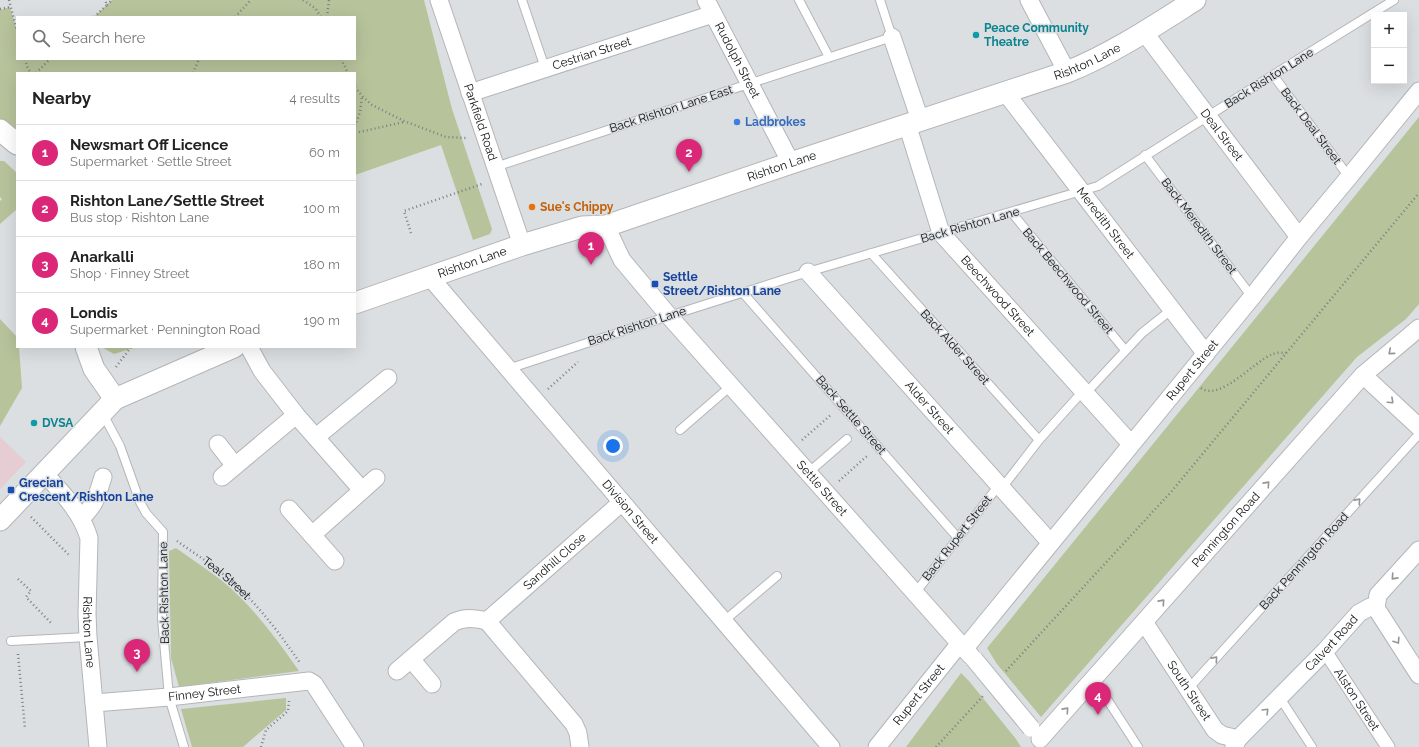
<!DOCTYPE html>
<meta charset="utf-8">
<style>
:root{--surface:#fff;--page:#f6f6f6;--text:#222;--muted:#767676;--line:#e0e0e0;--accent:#db2777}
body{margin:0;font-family:Raleway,sans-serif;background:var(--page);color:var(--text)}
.controls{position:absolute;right:12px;top:12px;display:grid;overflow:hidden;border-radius:0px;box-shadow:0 4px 16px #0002}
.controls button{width:36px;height:36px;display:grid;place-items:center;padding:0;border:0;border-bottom:1px solid var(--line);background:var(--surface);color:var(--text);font:20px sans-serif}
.you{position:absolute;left:613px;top:446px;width:14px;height:14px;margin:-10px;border:3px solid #fff;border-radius:50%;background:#1a73e8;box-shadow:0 0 0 6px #1a73e833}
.badge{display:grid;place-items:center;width:26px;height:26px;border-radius:50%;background:var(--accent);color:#fff;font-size:13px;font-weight:700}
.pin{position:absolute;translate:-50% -33px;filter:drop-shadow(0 1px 2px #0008)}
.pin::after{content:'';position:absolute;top:21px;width:14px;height:12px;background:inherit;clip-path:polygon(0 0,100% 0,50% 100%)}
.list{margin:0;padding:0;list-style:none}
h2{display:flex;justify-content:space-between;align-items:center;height:52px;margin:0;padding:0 16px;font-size:17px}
h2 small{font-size:13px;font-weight:400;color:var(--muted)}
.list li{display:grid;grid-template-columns:26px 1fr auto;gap:12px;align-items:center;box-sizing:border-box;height:56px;padding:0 16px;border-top:1px solid var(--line)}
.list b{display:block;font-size:15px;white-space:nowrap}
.list p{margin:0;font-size:13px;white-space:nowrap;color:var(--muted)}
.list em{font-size:13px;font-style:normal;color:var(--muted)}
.icon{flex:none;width:22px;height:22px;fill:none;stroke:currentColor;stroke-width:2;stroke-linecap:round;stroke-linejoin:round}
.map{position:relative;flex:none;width:1419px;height:747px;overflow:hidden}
.search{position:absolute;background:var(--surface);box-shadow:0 4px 16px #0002;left:16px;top:16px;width:340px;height:44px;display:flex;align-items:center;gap:10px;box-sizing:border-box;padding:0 14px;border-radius:0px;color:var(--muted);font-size:15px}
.panel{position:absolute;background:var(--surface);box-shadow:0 4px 16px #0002;left:16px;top:72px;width:340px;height:276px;border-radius:0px}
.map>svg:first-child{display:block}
</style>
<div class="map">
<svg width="1419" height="747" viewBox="0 0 1419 747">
<rect width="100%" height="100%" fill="#dbdfe2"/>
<!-- industrial -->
<path fill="#e6cdd3" d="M0,437L26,462L0,489Z"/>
<!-- green -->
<path fill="#b7c39b" d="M112,0H424L452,109L492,229L490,234L473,240L441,145L355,175V73H17V133L0,120V10L10,7L17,31V59H355V17H94Z
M1419,117V304L1406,319L1357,357L1041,717L997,664L987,648Z
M0,161H4L17,173V209L0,224V201L2,199L0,197Z
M0,319L17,337V347H19L22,388L0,426Z
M103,347H137L114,354L105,349Z
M176,548C191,559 207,569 221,580C253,606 276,638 299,671L179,687L171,658L169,551Z
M961,673L969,681L1016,739L1021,747H906Z
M286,698V710L243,747H192L181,709Z"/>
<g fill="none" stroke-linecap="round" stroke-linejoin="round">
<!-- service casing -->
<g stroke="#b3b6b9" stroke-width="10">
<path id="service" d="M522,0L545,68
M799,0L829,57
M1273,75L1349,177
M1145,155L1252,297
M495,167L892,37L880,0
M1012,213L1125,350
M871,253L1039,440
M743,293L958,538
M508,369L669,316L808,272L1098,186L1273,75L1394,0
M1086,393L1142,333L1171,310
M103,414L120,446L140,502L146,513L163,532L162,619L169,697L184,747
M680,430L732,385
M809,472L847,439
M1002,488L1039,440L1083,391
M916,592L999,485
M724,621L777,576
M11,641L88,637
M1094,679L1138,747
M1189,688L1419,434
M1280,698L1312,747"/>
</g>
<!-- pedestrian casing -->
<g stroke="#b3b6b9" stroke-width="15">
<g id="pedestrian">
<path id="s2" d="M1325,651L1388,747"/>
</g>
</g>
<!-- minor casing -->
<g stroke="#b3b6b9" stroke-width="19">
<g id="minor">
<path id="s3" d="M439,0L522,245"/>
<path id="s4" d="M706,0L791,163"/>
<path d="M1029,0L1067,72"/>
<path id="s5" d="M1144,32L1299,237"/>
<path d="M892,37L920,120"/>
<path id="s6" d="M1005,92L1206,354"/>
<path id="s7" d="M470,93L713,14"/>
<path id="s8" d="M907,124L941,233L1131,444"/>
<path id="s9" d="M606,226L622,260L669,316L971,656"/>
<path id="s10" d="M808,272L1050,542"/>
<path id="s11" d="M429,276L831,747"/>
<path d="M249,347L262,371L296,415L362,490"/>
<path d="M1363,375L1419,427"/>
<path d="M316,437L388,378"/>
<path d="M218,444L235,466"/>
<path id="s12" d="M44,473C62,493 81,511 89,538L87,614L88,637L98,747"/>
<path d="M222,477L296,415"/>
<path d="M289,509L335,561"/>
<path d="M81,518C96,505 97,495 103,477"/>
<path d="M312,535L376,478"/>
<path d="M1376,608L1419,675"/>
<path d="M1376,608L1378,595L1419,550"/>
<path id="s13" d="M1144,622L1215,730L1222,735L1238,739"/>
<path id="s14" d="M965,648L1252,297L1299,237L1349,177L1419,91"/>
<path d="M411,659L432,684"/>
<path d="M397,671L454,622C465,617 474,618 487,621"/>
<path id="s15" d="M94,703L169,697L309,681L314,684L355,747"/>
<path id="s16" d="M1040,739L1363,375L1419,328"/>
<path id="s17" d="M580,747L578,733L574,724L487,621L622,502"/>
<path id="s18" d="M877,747L960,643"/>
<path id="s19" d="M1234,747L1238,739L1325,651L1359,613L1370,607L1376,608"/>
</g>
</g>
<!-- tertiary casing -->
<g stroke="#b3b6b9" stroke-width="23">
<g id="tertiary">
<path d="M0,130L17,144"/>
<path id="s20" d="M355,303L522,245L582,227L606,226L791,163L1067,72C1112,54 1154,26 1195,0"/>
<path d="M86,347L94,369L115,399"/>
<path d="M0,520L115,399L234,347"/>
</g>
</g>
<!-- path -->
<g stroke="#7d7f81" stroke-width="2.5" stroke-dasharray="1 3" stroke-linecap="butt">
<path d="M9,0L17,31"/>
<path d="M303,0L315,8L321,17"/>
<path d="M107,5L112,0"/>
<path d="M0,9L10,7"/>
<path d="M94,17L107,5L105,0"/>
<path d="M235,17L251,0"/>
<path d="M327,17L329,0"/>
<path d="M25,59L28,69L31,73"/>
<path d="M341,59L348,73"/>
<path d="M36,73L50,59"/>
<path d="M193,73L199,59"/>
<path d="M355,87L362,96L372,105L404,121L446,137L466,138"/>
<path d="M355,126L360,112L362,96"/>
<path d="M355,133L404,122"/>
<path d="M411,233L404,211L482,184"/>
<path d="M116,367L131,347"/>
<path d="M1201,388C1220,402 1254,361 1273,354C1277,352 1282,353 1286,353"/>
<path d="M548,389L578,362"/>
<path d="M802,440L832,414"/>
<path d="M839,481L867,456"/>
<path d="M31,517L70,556"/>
<path id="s1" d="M177,541C192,552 209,562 224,575C255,600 278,631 300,663"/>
<path d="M18,579L31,591L26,597L52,624"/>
<path d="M18,654L25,729"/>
<path d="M1006,671L1171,492L1419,193"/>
<path d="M261,747L266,730L288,711L289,701"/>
<path d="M936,747L983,696"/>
</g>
<!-- service -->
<use href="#service" stroke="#fff" stroke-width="8"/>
<!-- pedestrian -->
<use href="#pedestrian" stroke="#fff" stroke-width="13"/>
<!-- minor -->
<use href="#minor" stroke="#fff" stroke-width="17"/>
<!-- tertiary -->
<use href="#tertiary" stroke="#fff" stroke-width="21"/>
<!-- minor-bridge casing -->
<g stroke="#b3b6b9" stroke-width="19" stroke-linecap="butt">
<path id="minor-bridge" d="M974,659L1031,728"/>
</g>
<!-- minor-bridge -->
<use href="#minor-bridge" stroke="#fff" stroke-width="17"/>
</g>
<!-- one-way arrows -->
<defs><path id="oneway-chevron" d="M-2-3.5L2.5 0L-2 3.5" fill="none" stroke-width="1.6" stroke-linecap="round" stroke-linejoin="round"/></defs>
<g stroke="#949595">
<use href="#oneway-chevron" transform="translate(1391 352) rotate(140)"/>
<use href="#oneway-chevron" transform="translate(1391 401) rotate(43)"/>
<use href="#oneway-chevron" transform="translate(1267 484) rotate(-48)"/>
<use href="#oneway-chevron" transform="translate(1358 501) rotate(-48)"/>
<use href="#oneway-chevron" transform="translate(1394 577) rotate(132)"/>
<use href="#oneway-chevron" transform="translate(1162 602) rotate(-48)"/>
<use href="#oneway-chevron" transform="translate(1397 641) rotate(57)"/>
<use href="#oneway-chevron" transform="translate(1215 659) rotate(-48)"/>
<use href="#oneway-chevron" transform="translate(1066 710) rotate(-48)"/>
<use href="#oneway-chevron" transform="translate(1266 711) rotate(-45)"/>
</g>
<!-- markers -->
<g fill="#0f9aa8" stroke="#dbdfe2" stroke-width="1.5">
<circle cx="976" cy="35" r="4"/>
<circle cx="34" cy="423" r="4"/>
</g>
<circle fill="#3f7fe0" stroke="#dbdfe2" stroke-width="1.5" cx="737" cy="122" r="4"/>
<circle fill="#e8710a" stroke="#dbdfe2" stroke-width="1.5" cx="532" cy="207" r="4"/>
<g fill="#1a4fb4" stroke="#dbdfe2" stroke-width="1.5">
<rect x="651" y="280" width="8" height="8" rx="2"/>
<rect x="7" y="486" width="8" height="8" rx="2"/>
</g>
<g text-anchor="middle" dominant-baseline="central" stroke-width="3" stroke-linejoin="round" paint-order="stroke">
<!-- culture labels -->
<g font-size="12" font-weight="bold" fill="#0d838f" stroke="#dbdfe2" text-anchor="start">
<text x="984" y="28">Peace Community<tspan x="984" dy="14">Theatre</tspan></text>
<text x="42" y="423">DVSA</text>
</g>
<!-- street labels -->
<g font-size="12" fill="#121314" stroke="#dbdfe2">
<text stroke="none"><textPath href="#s7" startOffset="128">Cestrian Street</textPath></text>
<text stroke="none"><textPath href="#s4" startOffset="68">Rudolph Street</textPath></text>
<text stroke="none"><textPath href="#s20" startOffset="772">Rishton Lane</textPath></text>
<text transform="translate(1269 78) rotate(-32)">Back Rishton Lane</text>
<text transform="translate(671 109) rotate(-18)">Back Rishton Lane East</text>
<text stroke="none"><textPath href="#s3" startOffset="129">Parkfield Road</textPath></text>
<text transform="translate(1311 126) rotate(53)">Back Deal Street</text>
<text stroke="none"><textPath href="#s5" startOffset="129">Deal Street</textPath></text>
<text stroke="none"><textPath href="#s20" startOffset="449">Rishton Lane</textPath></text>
<text stroke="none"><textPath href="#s6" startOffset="165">Meredith Street</textPath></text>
<text transform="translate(970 225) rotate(-16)">Back Rishton Lane</text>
<text transform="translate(1199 226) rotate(53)">Back Meredith Street</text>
<text stroke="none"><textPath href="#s20" startOffset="124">Rishton Lane</textPath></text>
<text transform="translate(1068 281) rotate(50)">Back Beechwood Street</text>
<text stroke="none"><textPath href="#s8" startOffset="199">Beechwood Street</textPath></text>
<text transform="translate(637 326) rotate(-18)">Back Rishton Lane</text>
<text transform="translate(955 347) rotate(48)">Back Alder Street</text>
<text stroke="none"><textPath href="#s14" startOffset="359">Rupert Street</textPath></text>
<text stroke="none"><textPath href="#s10" startOffset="182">Alder Street</textPath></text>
<text transform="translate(851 415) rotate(49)">Back Settle Street</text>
<text stroke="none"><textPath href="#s9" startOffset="341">Settle Street</textPath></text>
<text stroke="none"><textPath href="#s11" startOffset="310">Division Street</textPath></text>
<text stroke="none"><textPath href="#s16" startOffset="280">Pennington Road</textPath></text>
<text transform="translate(957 538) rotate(-52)">Back Rupert Street</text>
<text stroke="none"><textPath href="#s17" startOffset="249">Sandhill Close</textPath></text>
<text transform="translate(1304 561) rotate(-48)">Back Pennington Road</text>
<text stroke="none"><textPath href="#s1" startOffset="62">Teal Street</textPath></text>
<text transform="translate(164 593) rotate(-91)">Back Rishton Lane</text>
<text stroke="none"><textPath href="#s12" startOffset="174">Rishton Lane</textPath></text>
<text stroke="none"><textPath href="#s19" startOffset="143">Calvert Road</textPath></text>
<text stroke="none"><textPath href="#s13" startOffset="82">South Street</textPath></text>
<text stroke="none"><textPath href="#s15" startOffset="111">Finney Street</textPath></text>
<text stroke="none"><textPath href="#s18" startOffset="67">Rupert Street</textPath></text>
<text stroke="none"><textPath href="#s2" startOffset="58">Alston Street</textPath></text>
</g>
<!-- shop labels -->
<g font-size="12" font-weight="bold" fill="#366cbe" stroke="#dbdfe2" text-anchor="start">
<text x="745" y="122">Ladbrokes</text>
</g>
<!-- food labels -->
<g font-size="12" font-weight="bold" fill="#c56008" stroke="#dbdfe2" text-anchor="start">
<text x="540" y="207">Sue's Chippy</text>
</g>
<!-- transit labels -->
<g font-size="12" font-weight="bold" fill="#164399" stroke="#dbdfe2" text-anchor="start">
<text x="663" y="277">Settle<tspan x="663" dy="14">Street/Rishton Lane</tspan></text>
<text x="19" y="483">Grecian<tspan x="19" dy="14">Crescent/Rishton Lane</tspan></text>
</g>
</g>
</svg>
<div class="controls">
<button>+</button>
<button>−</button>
</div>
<div class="you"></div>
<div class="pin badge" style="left:591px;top:265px">1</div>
<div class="pin badge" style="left:689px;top:172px">2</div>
<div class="pin badge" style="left:137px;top:672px">3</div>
<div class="pin badge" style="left:1098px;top:715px">4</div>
<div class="search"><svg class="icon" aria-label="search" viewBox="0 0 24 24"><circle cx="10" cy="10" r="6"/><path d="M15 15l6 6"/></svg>Search here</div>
<section class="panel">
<h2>Nearby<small>4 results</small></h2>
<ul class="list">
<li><span class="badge">1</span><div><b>Newsmart Off Licence</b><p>Supermarket · Settle Street</p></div><em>60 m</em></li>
<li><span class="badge">2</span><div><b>Rishton Lane/Settle Street</b><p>Bus stop · Rishton Lane</p></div><em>100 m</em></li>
<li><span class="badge">3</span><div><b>Anarkalli</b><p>Shop · Finney Street</p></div><em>180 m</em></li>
<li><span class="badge">4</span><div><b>Londis</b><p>Supermarket · Pennington Road</p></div><em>190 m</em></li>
</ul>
</section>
</div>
